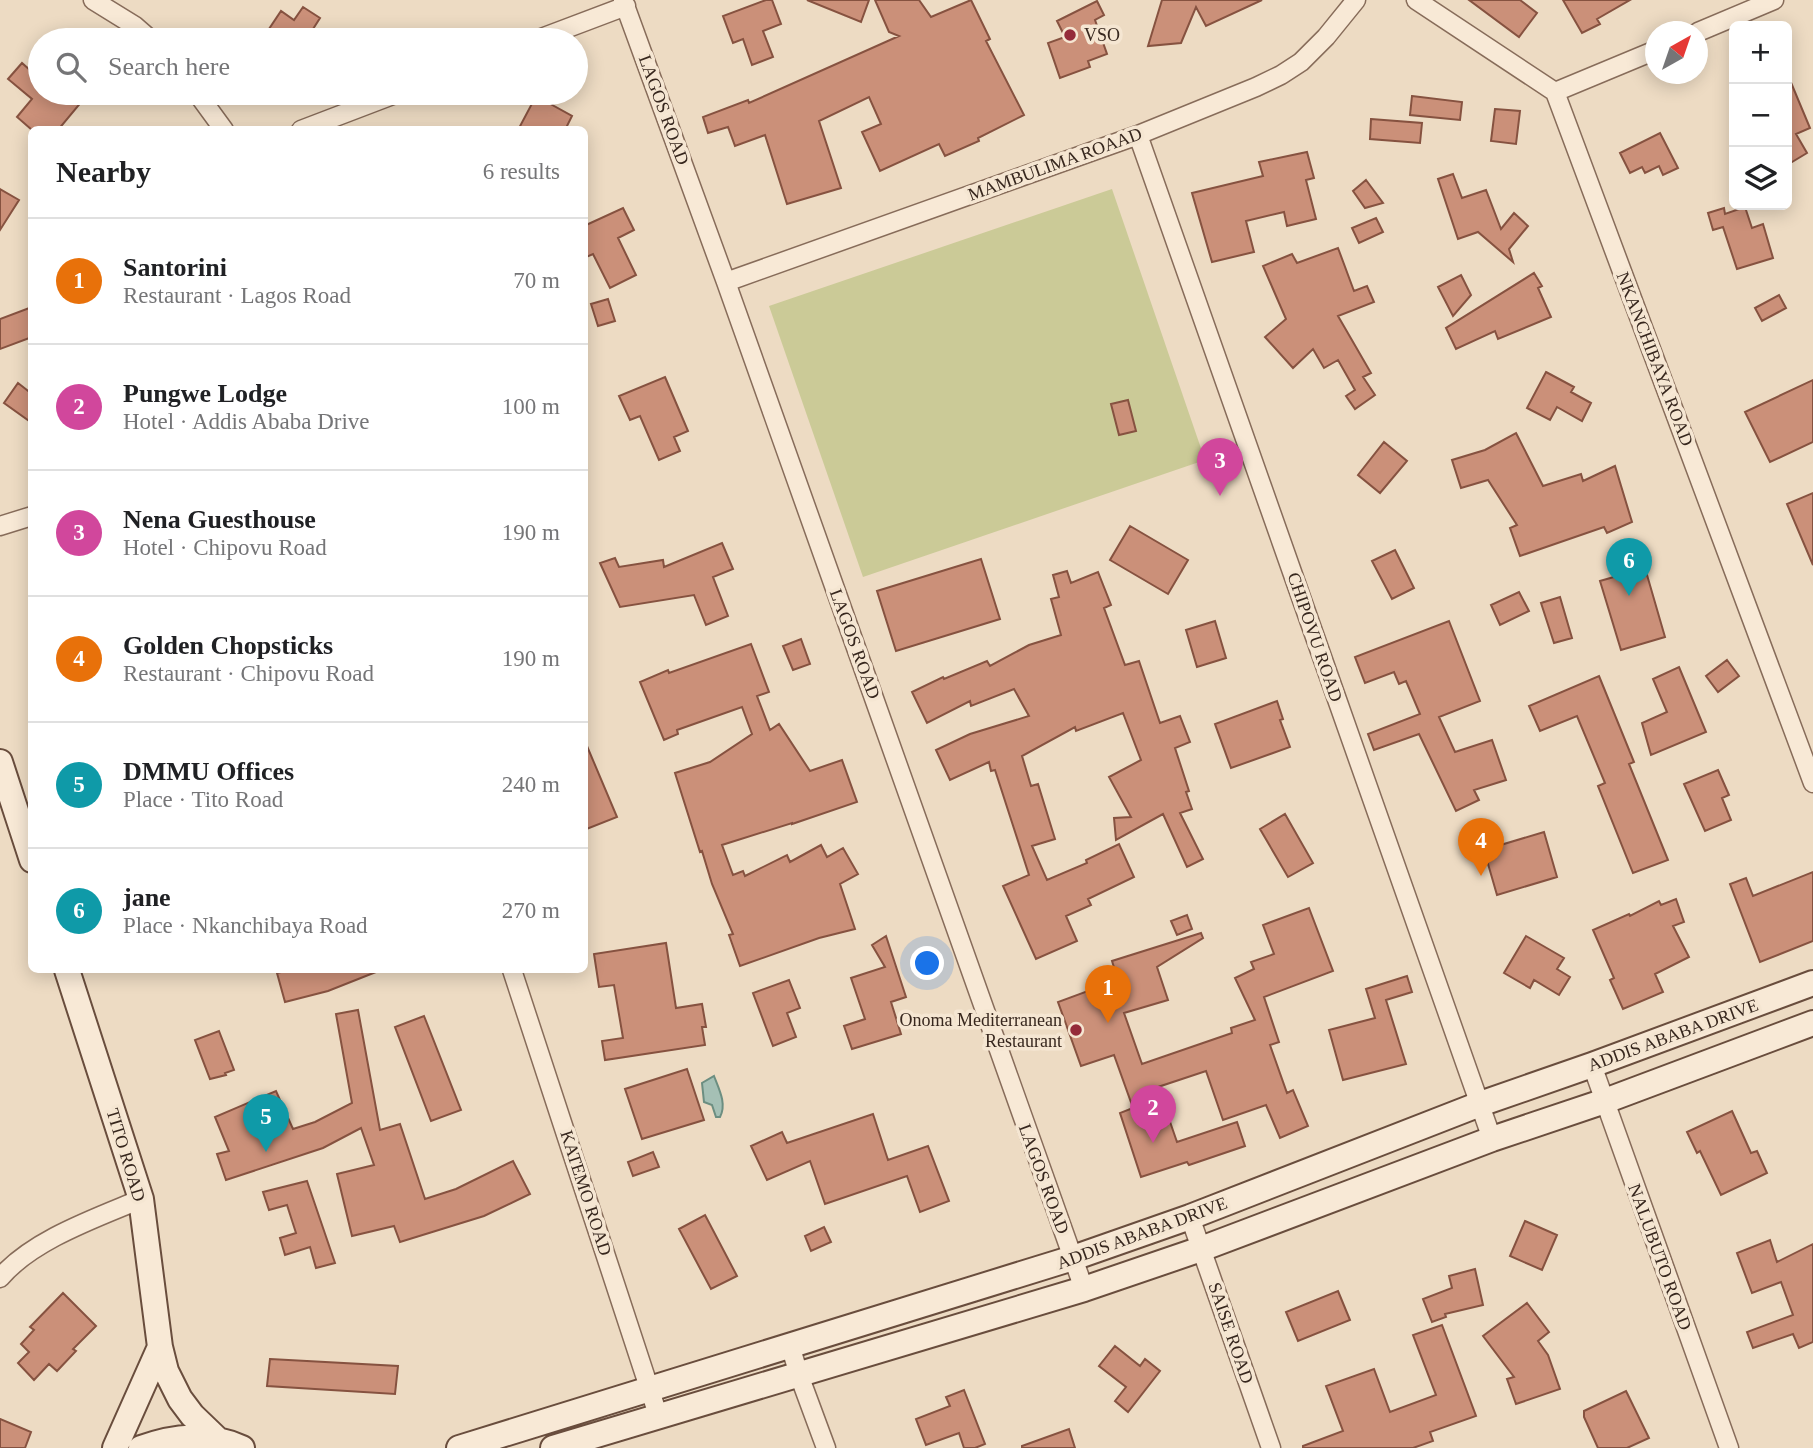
<!DOCTYPE html>
<meta charset="utf-8">
<style>
:root{--surface:#fff;--page:#f2f2f2;--text:#202124;--muted:#757577;--line:#e0e0e0;--accent:#111827}
body{margin:0;font-family:"Times New Roman",serif;background:var(--page);color:var(--text)}
.controls{position:absolute;right:21px;top:21px;display:grid;overflow:hidden;border-radius:10px;box-shadow:0 4px 18px #0003}
.controls button{width:63px;height:63px;display:grid;place-items:center;padding:0;border:0;border-bottom:2px solid var(--line);background:var(--surface);color:var(--text);font:35px sans-serif}
.compass{position:absolute;left:1645px;top:21px;width:63px;height:63px;border-radius:50%;background:var(--surface);box-shadow:0 4px 18px #0003;rotate:40deg}
.you{position:absolute;left:928px;top:964px;width:24px;height:24px;margin:-18px;border:5px solid #fff;border-radius:50%;background:#1a73e8;box-shadow:0 0 0 10px #1a73e833}
.badge{display:grid;place-items:center;width:46px;height:46px;border-radius:50%;background:var(--accent);color:#fff;font-size:23px;font-weight:700}
.pin{position:absolute;translate:-50% -58px;filter:drop-shadow(0 2px 4px #0008)}
.pin::after{content:'';position:absolute;top:37px;width:24px;height:21px;background:inherit;clip-path:polygon(0 0,100% 0,50% 100%)}
.list{margin:0;padding:0;list-style:none}
h2{display:flex;justify-content:space-between;align-items:center;height:91px;margin:0;padding:0 28px;font-size:30px}
h2 small{font-size:23px;font-weight:400;color:var(--muted)}
.list li{display:grid;grid-template-columns:46px 1fr auto;gap:21px;align-items:center;box-sizing:border-box;height:126px;padding:0 28px;border-top:2px solid var(--line)}
.list b{display:block;font-size:26px;white-space:nowrap}
.list p{margin:0;font-size:23px;white-space:nowrap;color:var(--muted)}
.list em{font-size:23px;font-style:normal;color:var(--muted)}
.icon{flex:none;width:38px;height:38px;fill:none;stroke:currentColor;stroke-width:2;stroke-linecap:round;stroke-linejoin:round}
.map{position:relative;flex:none;width:1813px;height:1448px;overflow:hidden}
.search{position:absolute;background:var(--surface);box-shadow:0 4px 18px #0003;left:28px;top:28px;width:560px;height:77px;display:flex;align-items:center;gap:18px;box-sizing:border-box;padding:0 24px;border-radius:38px;color:var(--muted);font-size:26px}
.panel{position:absolute;background:var(--surface);box-shadow:0 4px 18px #0003;left:28px;top:126px;width:560px;height:847px;border-radius:10px}
.map>svg:first-child{display:block}
</style>
<div class="map">
<svg width="1813" height="1448" viewBox="0 0 1813 1448">
<rect width="100%" height="100%" fill="#eddbc3"/>
<!-- green -->
<path fill="#cbca97" d="M1112,189L1205,460L863,577L769,306Z"/>
<!-- water -->
<path fill="#a5c0b5" stroke="#6c8e81" stroke-width="2" d="M714,1076C719,1089 727,1104 720,1117H716L712,1105L704,1102L702,1083Z"/>
<!-- building -->
<path fill="#cb9079" stroke="#865240" stroke-width="2" d="M766,0H772L781,24L763,31L773,57L752,65L743,39L733,43L723,16Z
M807,0H869L861,22Z
M875,0H919L931,17L971,0L990,39L986,41L1024,115L978,138L979,141L945,156L939,144L880,171L862,132L881,124L869,97L819,121L841,188L787,204L765,135L735,146L728,127L708,133L703,117L748,100L749,103L899,36L889,32Z
M1162,0H1262L1206,26L1196,7L1181,43L1148,46Z
M1469,0H1520L1537,13L1519,37Z
M1563,0H1630L1597,19L1600,24L1582,33Z
M1097,1L1104,15L1095,20L1107,54L1088,61L1090,67L1060,78L1048,43L1065,37L1057,21Z
M303,7L320,18L306,40H273L265,35L281,11L294,20Z
M40,60V93H74L83,100L58,130H32L17,117L32,99L8,79L22,63L31,71Z
M1787,73L1810,128L1796,134L1807,153L1787,165Z
M536,96L572,116L565,130H518Z
M1412,96L1462,102L1460,120L1410,115Z
M1495,109L1520,111L1516,144L1491,141Z
M1371,119L1422,123L1420,143L1370,139Z
M1660,133L1678,168L1663,175L1659,166L1645,173L1642,167L1630,173L1620,153Z
M1307,152L1314,178L1306,180L1316,219L1287,226L1284,212L1246,221L1254,252L1212,262L1192,193L1263,176L1259,162Z
M1453,174L1462,198L1486,190L1501,229L1514,213L1528,226L1509,249L1513,262L1478,232L1458,239L1438,179Z
M1366,180L1383,203L1365,208L1353,191Z
M0,189L19,200L0,230Z
M1745,207L1752,228L1763,224L1773,258L1737,269L1723,227L1713,230L1708,213L1724,208L1725,214Z
M623,208L634,230L618,238L636,275L610,288L593,254L584,258V226Z
M1376,218L1383,232L1359,243L1352,228Z
M1338,248L1354,291L1367,286L1374,302L1338,316L1371,373L1363,377L1375,395L1355,409L1346,396L1355,390L1338,360L1324,368L1313,349L1293,368L1265,337L1286,319L1263,266L1292,254L1297,263Z
M1534,273L1542,286L1538,288L1551,317L1498,339L1495,331L1456,349L1446,328Z
M1461,275L1471,295L1453,316L1438,287Z
M1779,295L1786,308L1762,321L1755,308Z
M608,299L615,321L598,326L591,304Z
M32,307V337L0,349V319Z
M1546,372L1574,387L1571,392L1591,403L1582,421L1557,407L1550,420L1527,408Z
M665,377L688,431L674,437L680,451L659,460L640,416L630,420L619,396Z
M1813,380V442L1770,462L1745,412Z
M18,383L32,394V423L4,403Z
M1128,400L1136,431L1119,435L1111,404Z
M1516,433L1543,486L1581,474L1583,481L1615,466L1632,522L1607,533L1604,527L1520,556L1510,528L1517,525L1488,480L1461,488L1452,460L1485,450Z
M1384,442L1407,461L1380,493L1358,475Z
M1813,493V565L1787,504Z
M1130,526L1188,560L1168,594L1110,560Z
M722,543L733,569L713,577L728,616L706,625L694,595L620,607L600,563L615,558L619,567L663,560L664,567Z
M1395,550L1414,588L1392,599L1372,561Z
M981,559L1000,619L896,651L877,591Z
M1645,568L1665,637L1621,650L1600,581Z
M1067,571L1071,583L1098,572L1111,605L1104,608L1125,665L1139,661L1160,723L1180,716L1190,742L1175,748L1189,791L1186,792L1192,809L1180,813L1203,859L1187,867L1163,814L1116,840L1114,818L1131,817L1109,777L1141,760L1123,713L1076,731L1075,727L1022,756L1031,786L1038,784L1055,839L1032,846L1047,880L1087,863L1086,860L1119,844L1134,877L1088,899L1091,905L1066,916L1077,941L1036,959L1003,886L1029,875L995,770L991,771L989,762L950,780L936,750L970,734L1029,716L1014,689L971,706L970,701L927,723L912,692L943,677L944,679L987,661L990,666L1029,645L1061,635L1051,599L1059,597L1053,575Z
M1519,592L1529,611L1500,625L1491,605Z
M1560,597L1572,638L1554,643L1541,603Z
M1215,621L1226,658L1197,667L1186,630Z
M1449,621L1480,701L1439,717L1455,752L1492,740L1506,780L1474,790L1479,800L1456,811L1419,734L1374,750L1368,734L1420,714L1406,681L1399,684L1394,672L1365,683L1355,657Z
M801,639L810,664L793,670L783,646Z
M751,644L769,692L757,696L770,730L779,724L810,771L842,760L857,802L792,824V823L722,845L733,875L743,871L745,876L787,855L790,862L821,845L827,857L843,848L858,874L840,884L855,929L819,938L740,966L729,935L733,934L712,884L702,851L700,852L675,773L710,762L752,734L742,707L677,730L678,734L664,740L640,682L668,670L669,673Z
M1727,660L1739,676L1718,692L1706,676Z
M1679,667L1706,732L1651,755L1642,723L1667,712L1653,679Z
M1599,676L1634,762L1629,764L1668,860L1633,873L1598,786L1605,783L1577,716L1540,731L1529,706Z
M1277,701L1283,719L1280,720L1290,747L1231,768L1215,724Z
M584,739L617,817L584,830Z
M1718,770L1729,795L1722,798L1731,820L1705,831L1684,784Z
M1285,814L1313,863L1288,877L1260,829Z
M1544,832L1557,877L1497,895L1484,850Z
M1813,872V941L1760,962L1730,884L1746,878L1753,896Z
M1676,899L1684,922L1673,926L1689,957L1655,974L1663,992L1623,1009L1610,980L1614,978L1593,930L1629,914L1630,916L1659,901L1661,905Z
M1309,908L1333,971L1264,997L1279,1042L1270,1045L1287,1093L1293,1090L1308,1126L1280,1138L1266,1105L1223,1120L1206,1071L1158,1087L1177,1142L1237,1122L1245,1146L1189,1165L1187,1162L1141,1177L1120,1113L1133,1108L1114,1055L1081,1066L1058,1002L1118,980L1112,961L1201,933L1203,938L1157,967L1168,1000L1124,1013L1142,1064L1232,1033L1231,1028L1255,1020L1235,978L1254,969L1251,962L1274,954L1263,925Z
M1187,915L1192,929L1177,935L1171,921Z
M886,936L906,997L891,1002L901,1034L852,1049L844,1026L865,1019L851,978L885,967L872,945Z
M1526,936L1564,958L1557,969L1570,977L1559,995L1534,980L1530,988L1504,973Z
M666,943L676,1008L702,1004L706,1027H702L705,1045L605,1060L602,1041L623,1038L614,985L599,987L594,954Z
M289,970H381L328,991L285,1002L277,973Z
M1407,976L1412,992L1386,1000L1406,1064L1343,1080L1329,1030L1375,1018L1366,989Z
M789,980L800,1008L787,1013L796,1037L773,1046L753,993Z
M358,1010L380,1130L400,1124L425,1199L456,1189L513,1161L530,1194L484,1216L400,1242L394,1226L352,1236L337,1174L374,1165L361,1128L323,1148L226,1180L217,1154L229,1151L215,1117L276,1091L293,1129L315,1122L352,1103L336,1014Z
M424,1016L461,1110L431,1121L395,1027Z
M219,1031L234,1070L225,1073L226,1075L210,1079L195,1040Z
M687,1069L704,1120L642,1139L625,1089Z
M1732,1111L1751,1153L1757,1151L1767,1173L1721,1195L1700,1151L1697,1153L1687,1132Z
M873,1114L888,1160L928,1146L949,1201L920,1212L907,1176L825,1204L810,1161L767,1180L751,1146L782,1132L787,1143Z
M653,1152L659,1167L633,1176L628,1162Z
M307,1181L335,1263L316,1268L310,1247L285,1255L280,1238L296,1233L287,1205L269,1210L263,1192Z
M705,1215L737,1276L711,1289L679,1229Z
M1525,1221L1557,1235L1542,1270L1510,1256Z
M824,1227L831,1242L811,1251L805,1236Z
M1770,1240L1777,1262L1813,1244V1342L1799,1348L1793,1334L1753,1348L1747,1332L1793,1315L1781,1282L1752,1293L1737,1253Z
M1475,1269L1483,1305L1445,1314L1446,1317L1432,1322L1423,1299L1452,1288L1449,1276Z
M1338,1291L1350,1320L1298,1341L1286,1312Z
M63,1293L96,1326L73,1349L76,1351L57,1371L49,1364L34,1380L18,1363L29,1352L21,1344L34,1330L30,1327Z
M1527,1303L1549,1332L1538,1341L1548,1355L1560,1389L1516,1404L1507,1379L1514,1377L1483,1336Z
M1442,1325L1476,1416L1430,1432L1433,1441L1413,1448H1303V1446L1343,1431L1326,1386L1374,1369L1390,1412L1436,1395L1413,1335Z
M1115,1346L1140,1366L1145,1359L1160,1371L1128,1412L1115,1401L1126,1387L1099,1366Z
M270,1359L398,1366L395,1394L267,1386Z
M964,1390L985,1444L975,1448H964L959,1433L926,1445L916,1419L950,1406L946,1397Z
M1626,1391L1649,1438L1627,1448H1598L1584,1417V1411Z
M0,1419L31,1432L25,1448H0Z
M1069,1429L1075,1448H1022V1446Z"/>
<g fill="none" stroke-linecap="round" stroke-linejoin="round">
<!-- street casing -->
<g stroke="#876c5a" stroke-width="21">
<path id="street" d="M93,0L135,26L151,40
M623,0L726,282L1084,1289
M1416,0L1555,92L1813,783
M1698,32L1774,0
M536,40L626,6
M1555,92L1656,50
M197,93L224,130
M301,130L398,93
M1138,135L1492,1139
M726,282L1138,135L1256,87L1281,75L1301,62L1326,37L1356,0
M0,526L32,516
M512,970L659,1418
M1592,1065L1729,1448
M1190,1217L1271,1448
M0,1278C32,1240 96,1218 141,1199
M790,1345L799,1375L826,1448"/>
</g>
<!-- secondary casing -->
<g stroke="#694d3d" stroke-width="28">
<path id="secondary" d="M0,762L32,860
M67,970L141,1199L160,1347L166,1371L180,1399L192,1415L217,1439
M115,1448L160,1347
M141,1448C175,1436 208,1432 242,1448
M459,1448L1073,1258L1190,1217L1480,1104L1592,1065L1813,983
M553,1448L1084,1289L1201,1249L1492,1139L1605,1101L1813,1023"/>
</g>
<!-- street -->
<use href="#street" stroke="#f8e9d6" stroke-width="18"/>
<!-- secondary -->
<use href="#secondary" stroke="#f8e9d6" stroke-width="24"/>
</g>
<!-- markers -->
<g fill="#952b3a" stroke="#f5e6d2" stroke-width="2.5">
<circle cx="1070" cy="35" r="7"/>
<circle cx="1076" cy="1030" r="7"/>
</g>
<g text-anchor="middle" dominant-baseline="central" stroke-width="7" stroke-linejoin="round" paint-order="stroke">
<!-- poi labels -->
<g font-size="18" fill="#37271e" stroke="#f5e6d2" text-anchor="start">
<text x="1084" y="35">VSO</text>
<text x="1062" y="1020" text-anchor="end">Onoma Mediterranean<tspan x="1062" dy="21">Restaurant</tspan></text>
</g>
<!-- street labels -->
<g font-size="18" fill="#37271e" stroke="#f5e6d2">
<text transform="translate(664 110) rotate(70)">LAGOS ROAD</text>
<text transform="translate(1055 164) rotate(-20)">MAMBULIMA ROAAD</text>
<text transform="translate(1655 359) rotate(69)">NKANCHIBAYA ROAD</text>
<text transform="translate(1315 637) rotate(71)">CHIPOVU ROAD</text>
<text transform="translate(855 644) rotate(70)">LAGOS ROAD</text>
<text transform="translate(1673 1035) rotate(-20)">ADDIS ABABA DRIVE</text>
<text transform="translate(126 1155) rotate(73)">TITO ROAD</text>
<text transform="translate(1044 1179) rotate(70)">LAGOS ROAD</text>
<text transform="translate(586 1193) rotate(72)">KATEMO ROAD</text>
<text transform="translate(1142 1233) rotate(-20)">ADDIS ABABA DRIVE</text>
<text transform="translate(1660 1257) rotate(70)">NALUBUTO ROAD</text>
<text transform="translate(1231 1333) rotate(71)">SAISE ROAD</text>
</g>
</g>
</svg>
<div class="controls">
<button>+</button>
<button>−</button>
<button><svg class="icon" aria-label="layers" viewBox="0 0 24 24"><path d="M12 4l9 5-9 5-9-5zM3 14l9 5 9-5"/></svg></button>
</div>
<svg class="compass" viewBox="-18 -18 36 36"><path d="M0-13l5 13h-10z" fill="#e53935"/><path d="M0 13l5-13h-10z" fill="#757577"/></svg>
<div class="you"></div>
<div class="pin badge" style="left:1108px;top:1023px;background:#e8710a">1</div>
<div class="pin badge" style="left:1153px;top:1143px;background:#d1479c">2</div>
<div class="pin badge" style="left:1220px;top:496px;background:#d1479c">3</div>
<div class="pin badge" style="left:1481px;top:876px;background:#e8710a">4</div>
<div class="pin badge" style="left:266px;top:1152px;background:#0f9aa8">5</div>
<div class="pin badge" style="left:1629px;top:596px;background:#0f9aa8">6</div>
<div class="search"><svg class="icon" aria-label="search" viewBox="0 0 24 24"><circle cx="10" cy="10" r="6"/><path d="M15 15l6 6"/></svg>Search here</div>
<section class="panel">
<h2>Nearby<small>6 results</small></h2>
<ul class="list">
<li><span class="badge" style="background:#e8710a">1</span><div><b>Santorini</b><p>Restaurant · Lagos Road</p></div><em>70 m</em></li>
<li><span class="badge" style="background:#d1479c">2</span><div><b>Pungwe Lodge</b><p>Hotel · Addis Ababa Drive</p></div><em>100 m</em></li>
<li><span class="badge" style="background:#d1479c">3</span><div><b>Nena Guesthouse</b><p>Hotel · Chipovu Road</p></div><em>190 m</em></li>
<li><span class="badge" style="background:#e8710a">4</span><div><b>Golden Chopsticks</b><p>Restaurant · Chipovu Road</p></div><em>190 m</em></li>
<li><span class="badge" style="background:#0f9aa8">5</span><div><b>DMMU Offices</b><p>Place · Tito Road</p></div><em>240 m</em></li>
<li><span class="badge" style="background:#0f9aa8">6</span><div><b>jane</b><p>Place · Nkanchibaya Road</p></div><em>270 m</em></li>
</ul>
</section>
</div>
